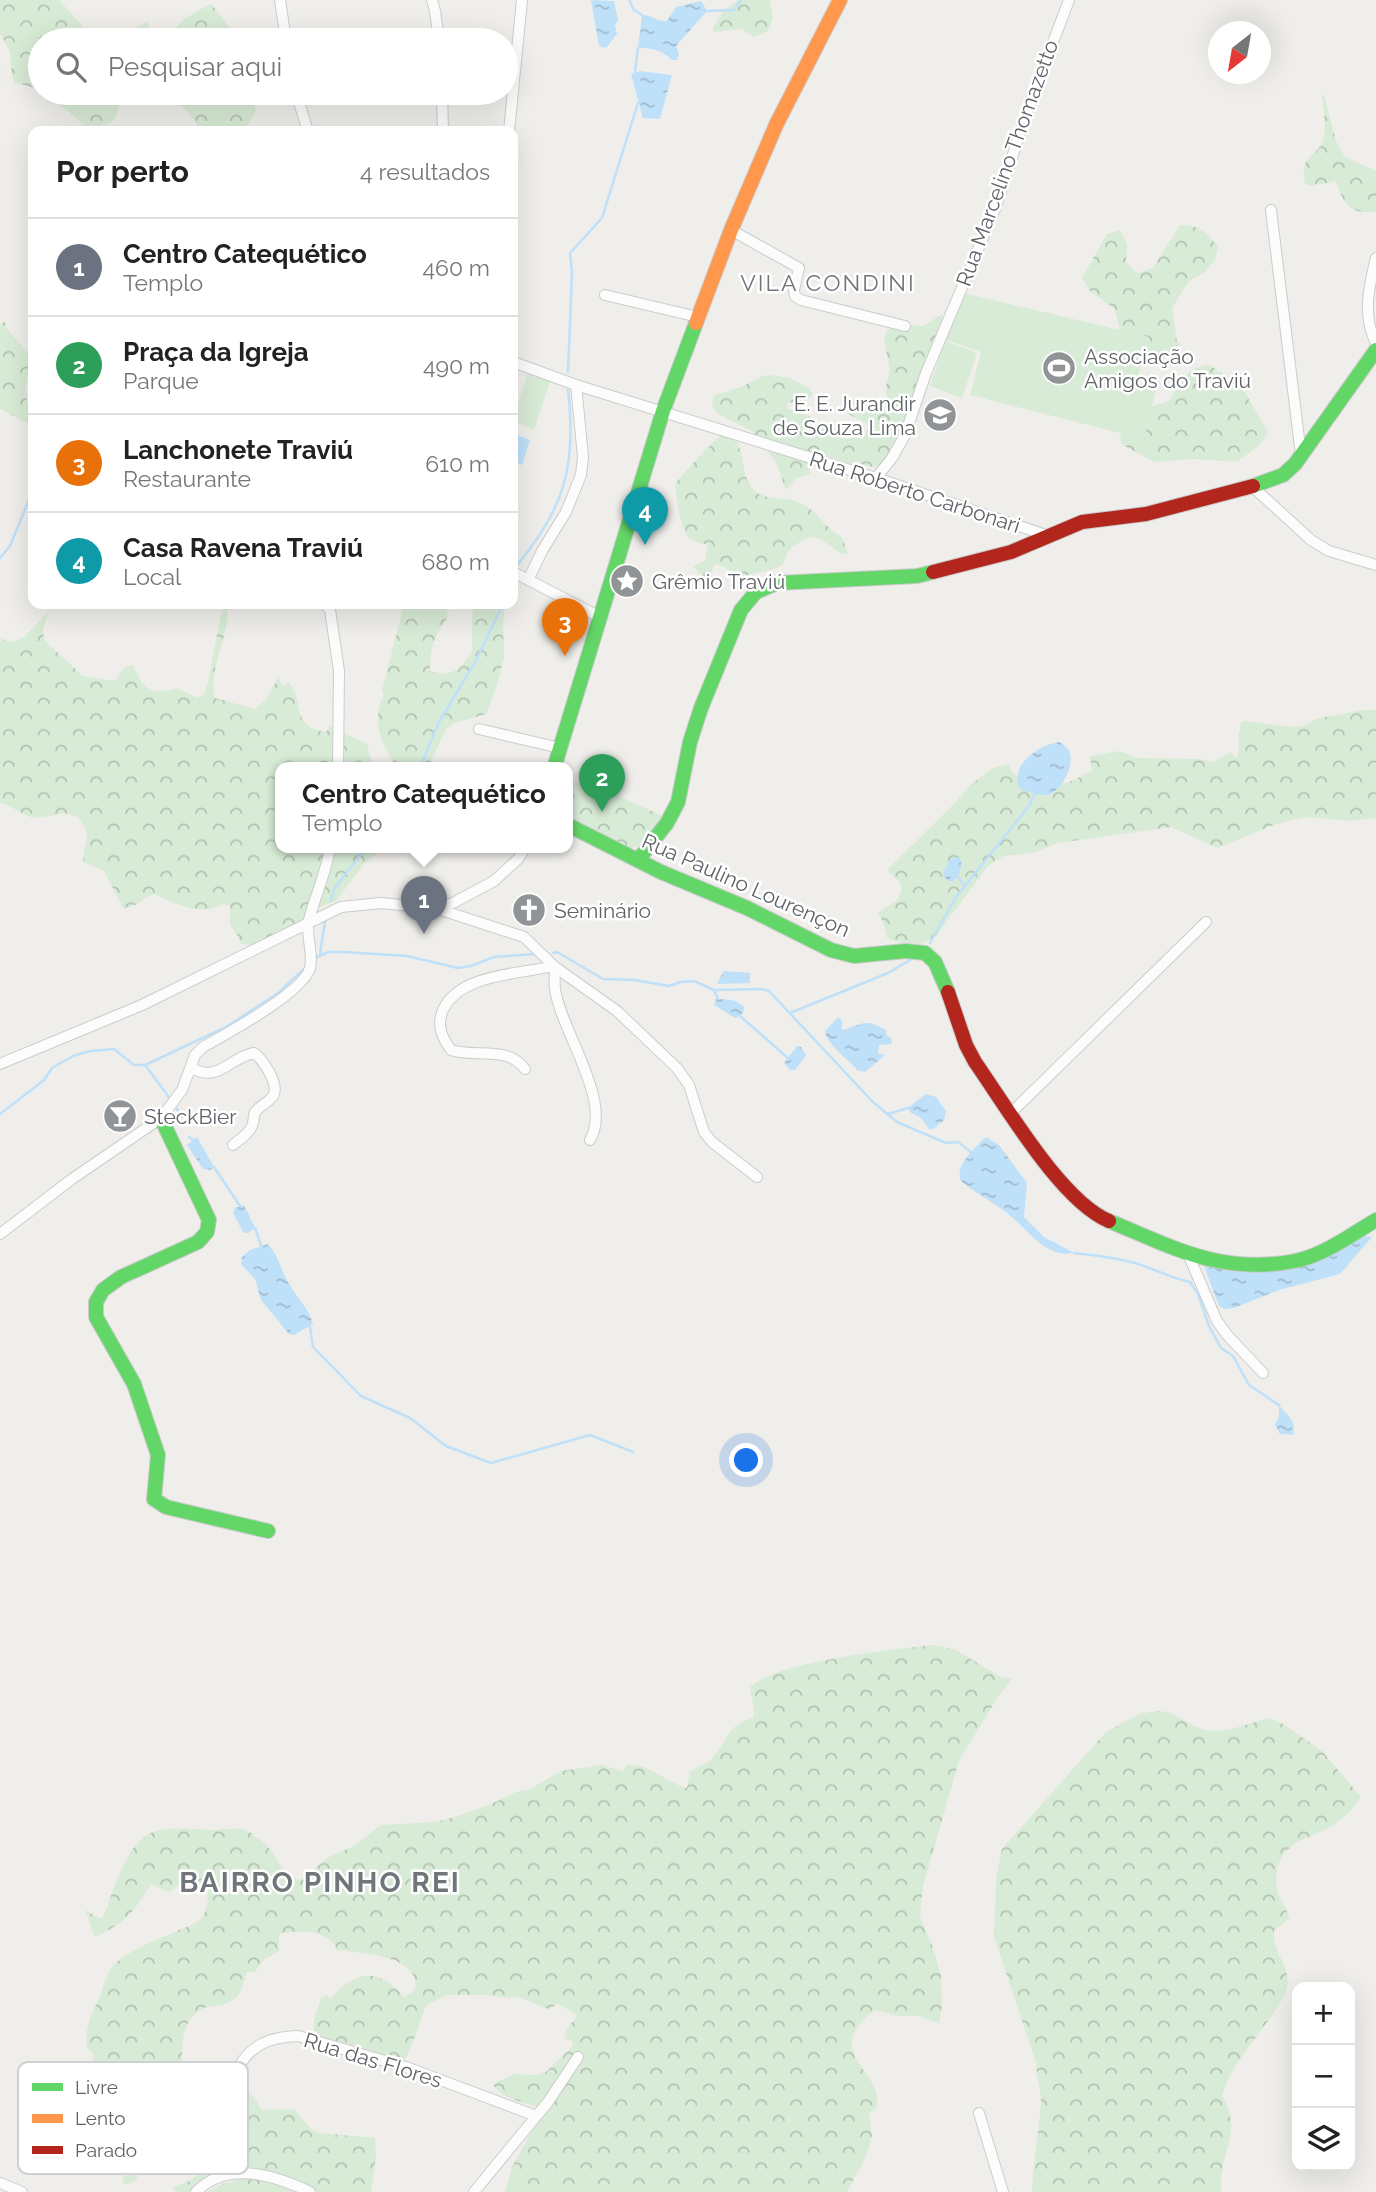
<!DOCTYPE html>
<html lang="pt">
<meta charset="utf-8">
<style>
:root{--surface:#fff;--page:#f6f6f6;--text:#222;--muted:#767676;--line:#e0e0e0;--accent:#2563eb}
body{margin:0;font-family:Raleway,sans-serif;background:var(--page);color:var(--text)}
.controls{position:absolute;right:21px;bottom:21px;display:grid;overflow:hidden;border-radius:14px;box-shadow:0 7px 28px #0002}
.controls button{width:63px;height:63px;display:grid;place-items:center;padding:0;border:0;border-bottom:2px solid var(--line);background:var(--surface);color:var(--text);font:35px sans-serif}
.compass{position:absolute;left:1208px;top:21px;width:63px;height:63px;border-radius:50%;background:var(--surface);box-shadow:0 7px 28px #0002;rotate:211deg}
.you{position:absolute;left:747px;top:1461px;width:24px;height:24px;margin:-18px;border:5px solid #fff;border-radius:50%;background:#1a73e8;box-shadow:0 0 0 10px #1a73e833}
.badge{display:grid;place-items:center;width:46px;height:46px;border-radius:50%;background:var(--accent);color:#fff;font-size:23px;font-weight:700}
.pin{position:absolute;translate:-50% -58px;filter:drop-shadow(0 2px 4px #0008)}
.pin::after{content:'';position:absolute;top:37px;width:24px;height:21px;background:inherit;clip-path:polygon(0 0,100% 0,50% 100%)}
.popup{position:absolute;left:275px;top:762px;width:298px;height:91px;box-sizing:border-box;display:grid;place-content:center;border-radius:14px;background:var(--surface);filter:drop-shadow(0 2px 5px #0005);font-size:23px;white-space:nowrap;color:var(--muted)}
.popup b{font-size:26px;color:var(--text)}
.popup::after{content:'';position:absolute;left:50%;top:100%;margin-left:-14px;border:14px solid transparent;border-top-color:var(--surface)}
.list{margin:0;padding:0;list-style:none}
h2{display:flex;justify-content:space-between;align-items:center;height:91px;margin:0;padding:0 28px;font-size:30px}
h2 small{font-size:23px;font-weight:400;color:var(--muted)}
.list li{display:grid;grid-template-columns:46px 1fr auto;gap:21px;align-items:center;box-sizing:border-box;height:98px;padding:0 28px;border-top:2px solid var(--line)}
.list b{display:block;font-size:26px;white-space:nowrap}
.list p{margin:0;font-size:23px;white-space:nowrap;color:var(--muted)}
.list em{font-size:23px;font-style:normal;color:var(--muted)}
.icon{flex:none;width:38px;height:38px;fill:none;stroke:currentColor;stroke-width:2;stroke-linecap:round;stroke-linejoin:round}
.map{position:relative;flex:none;width:1376px;height:2192px;overflow:hidden}
.search{position:absolute;background:var(--surface);box-shadow:0 7px 28px #0002;left:28px;top:28px;width:490px;height:77px;display:flex;align-items:center;gap:18px;box-sizing:border-box;padding:0 24px;border-radius:38px;color:var(--muted);font-size:26px}
.panel{position:absolute;background:var(--surface);box-shadow:0 7px 28px #0002;left:28px;top:126px;width:490px;height:483px;border-radius:14px}
.map>svg:first-child{display:block}
</style>
<div class="map">
<svg width="1376" height="2192" viewBox="0 0 1376 2192">
<defs>
<pattern id="forest-crowns" width="20" height="18" patternUnits="userSpaceOnUse" patternTransform="scale(1.75)"><rect width="20" height="18" fill="#d8ebd6"/><path d="M2 6a3 3 0 1 1 6 0M12 15a3 3 0 1 1 6 0" fill="none" stroke="#b2c2b1"/></pattern>
<pattern id="water-ripples" width="26" height="14" patternUnits="userSpaceOnUse" patternTransform="scale(1.75)"><rect width="26" height="14" fill="#bfe0f9"/><path d="M2 4q2-2 4 0t4 0M15 11q2-2 4 0t4 0" fill="none" stroke="#9eb9cd"/></pattern>
</defs>
<rect width="100%" height="100%" fill="#efeeea"/>
<!-- forest -->
<path fill="url(#forest-crowns)" d="M0,0H59L81,24L90,40H40V92L31,87L15,83L12,76L10,52L0,33Z
M738,0H770L773,18L768,31L754,37L741,29L714,32L713,28L723,11Z
M209,4L212,5L239,40H107L117,39L148,21L150,36L153,40L160,35L174,30L183,20Z
M41,93H120C117,123 117,125 85,126L58,103Z
M169,93H243L252,101L256,111L244,131H198L195,120Z
M1322,94L1324,95L1336,141L1345,157L1376,171V211C1350,216 1343,203 1336,181L1311,186L1305,184C1299,153 1316,160 1323,140C1327,127 1323,108 1322,94Z
M1180,225C1201,226 1205,230 1218,247L1215,260L1205,272L1188,282L1172,308L1177,342L1181,344C1171,360 1157,362 1141,363L1121,336L1115,309L1090,291L1082,278L1107,234L1120,230L1127,244L1126,262L1137,273L1153,268Z
M942,314V334L900,450L879,467C855,467 833,455 808,454L806,458L811,474L796,478L786,490L776,462L753,432L717,413L712,406L714,395L739,388L763,376L770,375L790,378L810,389L813,395L805,401L788,403L786,408L809,416L833,434L845,439L854,437L863,439L869,427C863,417 850,420 843,407L844,402C859,396 866,396 878,407H882L887,402L886,387L890,370L884,340L887,330L895,325L924,326Z
M5,322L6,328L31,356L26,387L27,402L29,404L33,401V426L0,409V324Z
M1209,365L1235,381L1244,391L1268,432L1260,445L1237,462L1195,459L1154,462L1121,444L1120,430L1140,410L1169,401C1180,383 1186,367 1209,365Z
M721,435H731C747,450 739,475 754,490C764,500 778,497 791,500C813,505 818,519 834,532C838,535 840,535 842,538C845,543 846,550 848,554H842L819,538L810,537L793,546L787,553L784,563L775,569L742,576L718,564L714,566L708,579L697,572L698,570L693,567L705,560L708,545C702,543 693,542 688,537C682,531 674,492 676,483C677,480 717,437 721,435Z
M404,604H450L446,611L449,615C435,636 430,645 430,671L444,674L458,670L472,653V614L476,604H505L503,625L504,658L496,688L486,714L454,723L446,729L428,768H398C382,749 370,718 384,695L382,691Z
M226,605C235,624 206,670 215,698L255,709L266,699L279,677L282,686L289,682C305,701 290,727 326,732L330,726L367,744L371,760L369,768H280V848H383L364,864L336,901L312,910L296,925L250,946L240,943L238,936L230,925V906L223,904C202,917 175,904 154,894C143,898 136,908 123,908L104,871L84,862C81,852 90,840 86,830C73,800 50,822 31,817C20,814 12,805 0,803V639L14,642L25,636L49,611L43,629L44,640L83,676L115,681L125,667L133,665C144,691 151,695 178,688L197,698L203,695L207,687L221,614Z
M1363,710H1376V818L1351,821L1305,817L1276,824L1217,848L1171,827L1058,843L1033,853L1003,856L988,866L935,937L920,944L902,943L887,938L883,922L878,913L898,899L902,889L899,881L887,870L956,802L970,785L993,768L1009,764L1012,772L1021,779L1047,789L1074,780L1092,770L1090,756L1120,751L1137,758L1200,759L1214,762L1231,752L1236,758L1238,755L1240,725L1243,721L1292,727L1303,726L1319,718Z
M568,779L612,798L616,795L663,816C654,831 644,848 625,849L568,823Z
M933,1645L954,1649L1001,1677L1012,1679L999,1695L959,1761L923,1886L920,1918L932,1945L941,1975L942,2005L939,2023L918,2016H898L875,2010C817,2054 887,2070 876,2109L869,2113L872,2137L865,2158L847,2192H505L512,2167L538,2120L539,2107C524,2102 500,2099 493,2084L514,2074L537,2075L546,2072L573,2046L572,2041L565,2039C563,2026 573,2025 577,2015L559,2004L548,2009L518,1997L509,1998L485,1995H447L428,2004L424,2010L418,2030L401,2069L361,2047L324,2038L314,2031V2019L321,1998L328,1995L330,1999C355,1970 379,1967 404,1997L415,1990C421,1955 365,1955 342,1950L337,1951C333,1930 296,1929 279,1934V1951L262,1961L255,1972H246C244,1981 242,1992 236,1998C226,2007 214,2004 204,2008C181,2018 181,2047 183,2067C193,2074 203,2079 214,2083C236,2090 252,2086 261,2110L294,2109L312,2130L320,2133L375,2138L376,2158L371,2192H207L222,2184L245,2178L235,2172L194,2192H175L173,2187L189,2181L221,2156V2150C209,2141 198,2144 183,2143C176,2143 169,2140 161,2139C138,2136 136,2163 137,2180L124,2185L120,2162L110,2145L111,2131L108,2114L99,2094L87,2080L93,2067V2053L87,2049C85,2030 89,2019 97,2003C104,1989 105,1970 118,1961C130,1951 155,1940 170,1934C196,1922 208,1925 208,1891L198,1881L181,1883L169,1892L151,1884C133,1913 127,1921 96,1937L94,1935L85,1910L101,1919C108,1910 109,1900 113,1890C137,1830 146,1824 209,1830C222,1832 239,1824 251,1833C256,1837 263,1841 267,1846C278,1857 283,1877 300,1880L329,1857L356,1845L381,1825L435,1822L458,1816L489,1805L516,1792L530,1789L561,1771L601,1765L623,1771L627,1765C650,1763 666,1783 687,1788L690,1771C698,1767 709,1763 714,1756C728,1740 728,1724 753,1718L754,1710L750,1687C775,1662 894,1649 933,1645Z
M1156,1711C1177,1711 1179,1720 1197,1727C1222,1737 1245,1724 1269,1718L1283,1724L1322,1751L1361,1797C1353,1809 1343,1820 1330,1827C1308,1839 1282,1842 1277,1871C1276,1878 1276,1887 1278,1893C1281,1901 1287,1910 1290,1918L1274,1931C1272,1953 1291,1965 1287,1988C1285,1996 1278,2005 1274,2012C1256,2040 1232,2063 1222,2095C1239,2126 1228,2139 1222,2170C1221,2177 1221,2185 1221,2192H1032C1033,2162 1039,2132 1041,2102C1041,2089 1036,2076 1036,2063L994,1937L996,1879L1002,1849L1106,1732L1139,1714Z"/>
<!-- garden -->
<path fill="#d8ebd6" d="M963,293L1149,337L1136,384L1156,390L1144,439L970,395L981,352L944,339Z
M945,341L977,353L962,398L930,386Z
M527,374L550,381L534,430L513,421Z"/>
<!-- water -->
<path fill="url(#water-ripples)" d="M591,0L614,1L618,20L615,25L617,34L606,48L599,46Z
M701,1L707,11L676,46L679,55L677,60H672C662,50 652,48 638,48L642,15C652,15 657,22 667,21L676,7Z
M640,71L672,75L660,119L643,118L631,74Z
M517,435L530,440L522,465L513,462V449Z
M1059,742C1061,743 1067,747 1068,749C1077,762 1062,792 1047,795C1038,796 1029,792 1020,789C1008,766 1038,745 1059,742Z
M956,857L961,859C962,868 960,876 952,882L946,879L943,873L950,859Z
M724,971L750,973V983L717,984Z
M716,999C727,999 735,999 744,1007C744,1013 741,1016 735,1018L714,1005Z
M838,1017L842,1021V1030C866,1024 862,1018 886,1030V1035L892,1039L891,1044L879,1045L878,1053L885,1055L865,1072L857,1070C847,1057 828,1047 825,1031Z
M797,1046L801,1047L806,1055L795,1070H790L784,1063Z
M926,1094L936,1097L946,1111L944,1120L933,1129H929L921,1118L911,1113L908,1108Z
M197,1137L214,1167L210,1170L203,1169L187,1145Z
M986,1137L999,1145L1027,1183L1024,1217L1044,1237L1074,1253C1045,1259 1027,1228 1007,1213C992,1202 976,1193 962,1182C952,1167 976,1147 986,1137Z
M244,1205L255,1228L248,1233L243,1232L233,1213L235,1208Z
M1359,1235L1372,1237L1340,1274L1279,1290L1234,1308L1225,1309L1219,1306L1204,1266C1243,1272 1284,1271 1322,1259C1335,1255 1348,1243 1359,1235Z
M268,1244C279,1256 281,1272 290,1285C298,1299 309,1309 313,1324L294,1335L289,1334L261,1300L255,1279L241,1264L242,1257L250,1250Z
M1279,1405C1286,1415 1297,1419 1293,1435L1280,1434L1275,1425L1279,1417Z"/>
<g fill="none" stroke-linecap="round" stroke-linejoin="round">
<!-- stream -->
<path stroke="#bfe0f9" stroke-width="2.5" d="M629,0L634,10L642,15
M707,11L734,10L741,0
M635,72L638,48
M568,372L572,273L570,253L602,218L638,103
M0,558L10,546L33,490
M513,570C564,510 577,468 568,390
M420,768L438,724L475,662L503,604
M958,877L965,886
M331,900L334,889L366,848
M930,943L956,897L1029,806L1035,794
M553,953L557,952L603,979L635,980L669,986L681,982L694,981L714,990L761,989L769,991L873,1102L897,1122L946,1143L958,1142L971,1152
M320,954L325,922
M315,958L328,952H344L407,956L458,968L471,966L494,957L534,954
M714,990L718,999
M790,1013L888,973L915,957
M740,1016L788,1058
M146,1066L171,1100
M177,1109L182,1117
M0,1114L44,1080L52,1068L73,1056L90,1051L114,1049L134,1065H145L226,1027L278,993L304,969
M888,1114L908,1108
M189,1137L193,1140
M214,1167L240,1206
M255,1228L261,1245
M1074,1253C1093,1255 1113,1257 1131,1262C1152,1267 1169,1278 1190,1282L1198,1294L1209,1326L1221,1348L1233,1356L1249,1385L1279,1405
M310,1327L313,1347L361,1396L410,1418L446,1446L491,1463L590,1435L633,1452"/>
<!-- street casing -->
<g stroke="#cbcccc" stroke-width="12">
<path id="street" d="M280,0L286,40
M432,0L435,11L439,40
M296,93L308,131
M442,93L443,131
M509,131L522,0
M1271,210L1301,455
M731,230L799,268L794,290L795,296L801,300L905,326
M1376,258C1369,286 1362,316 1376,343
M605,295L698,317
M513,362L576,385L876,478L1046,535
M876,478L892,458L905,435L926,373L995,209L1029,106L1069,0
M1254,488L1311,540L1329,551L1376,565
M513,572L600,617
M528,580L542,551L566,512L581,475L583,457L576,385
M325,604L330,610L339,671L338,768
M479,729L560,748
M435,908L524,937L555,967L617,1011L677,1068L689,1085L704,1132L712,1142L757,1177
M555,967C555,974 554,982 555,989C561,1031 613,1101 590,1140
M0,1064L142,1005L341,907L381,903L432,908L453,903L494,881L518,859L525,848
M191,1068C220,1083 228,1058 254,1053C263,1060 280,1084 273,1096C269,1102 261,1105 256,1111C252,1116 255,1120 252,1126C249,1134 239,1140 233,1145
M525,1069C507,1045 475,1058 451,1050C442,1038 436,1025 443,1010C459,974 520,974 554,966
M1011,1113L1206,922
M0,1234L72,1179L161,1118L182,1090L195,1055L203,1047C226,1034 303,993 310,968C314,953 305,935 309,920C315,896 326,873 330,848
M1188,1254L1217,1321L1228,1336L1263,1373
M979,2113L1003,2192
M233,2172L236,2072C249,2045 269,2037 298,2036L406,2067L536,2116
M0,2183L22,2192
M196,2192C227,2160 275,2175 310,2192
M474,2192L548,2102L578,2057"/>
</g>
<!-- fast casing -->
<g stroke="#cacacb" stroke-width="16">
<path id="fast" d="M1253,486L1283,475L1295,464L1376,350
M554,768L663,411L696,323
M568,825L661,872L747,908L831,950L854,956L906,951L925,953L935,962L948,992
M638,860L667,823L678,802L690,742L701,708L741,610L756,592L777,583L917,576L933,572
M161,1118L209,1220L207,1232L198,1242L121,1277L103,1290L96,1302V1317L134,1384L158,1455L154,1499L166,1507L268,1531
M1109,1221C1174,1248 1222,1275 1295,1261C1324,1255 1351,1235 1376,1220"/>
</g>
<!-- slow casing -->
<g stroke="#cacacb" stroke-width="16">
<path id="slow" d="M696,323L731,230L776,125L840,0"/>
</g>
<!-- jam casing -->
<g stroke="#cacacb" stroke-width="16">
<path id="jam" d="M933,572L1011,552L1082,522L1146,514L1253,486
M948,992L966,1045L975,1062C1006,1106 1061,1201 1109,1221"/>
</g>
<!-- street -->
<use href="#street" stroke="#fdfcfc" stroke-width="10"/>
<!-- fast -->
<use href="#fast" stroke="#63d668" stroke-width="14"/>
<!-- slow -->
<use href="#slow" stroke="#ff974d" stroke-width="14"/>
<!-- jam -->
<use href="#jam" stroke="#b3261e" stroke-width="14"/>
</g>
<!-- icons -->
<defs>
<g id="stadium-disc" transform="scale(1.75)"><circle r="9.5" fill="#919496" stroke="#fff"/><path d="M0-5a6.5 5 0 1 0 0 10a6.5 5 0 1 0 0-10ZM-3.5-1.8h7v3.6h-7Z" fill="#fff"/></g>
<g id="school-disc" transform="scale(1.75)"><circle r="9.5" fill="#919496" stroke="#fff"/><path d="M0-5L7-2L0 1L-7-2ZM-4 1L0 2.5L4 1V4Q0 6-4 4Z" fill="#fff"/></g>
<g id="sight-disc" transform="scale(1.75)"><circle r="9.5" fill="#919496" stroke="#fff"/><path d="M0-6L1.8-2.2L6-1.7L2.9 1.2L3.7 5.4L0 3.3L-3.7 5.4L-2.9 1.2L-6-1.7L-1.8-2.2Z" fill="#fff"/></g>
<g id="church-disc" transform="scale(1.75)"><circle r="9.5" fill="#919496" stroke="#fff"/><path d="M-1.2-6h2.4v3.5h3.3v2.4h-3.3V6h-2.4V-.1h-3.3v-2.4h3.3Z" fill="#fff"/></g>
<g id="bar-disc" transform="scale(1.75)"><circle r="9.5" fill="#919496" stroke="#fff"/><path d="M-6-5H6L.8 .8V4.5H3.5V6h-7V4.5H-.8V.8Z" fill="#fff"/></g>
</defs>
<g fill-rule="evenodd">
<use href="#stadium-disc" x="1059" y="368"/>
<use href="#school-disc" x="940" y="415"/>
<use href="#sight-disc" x="627" y="581"/>
<use href="#church-disc" x="529" y="910"/>
<use href="#bar-disc" x="120" y="1116"/>
</g>
<g text-anchor="middle" dominant-baseline="central" stroke-width="5" stroke-linejoin="round" paint-order="stroke">
<!-- street labels -->
<g font-size="21" fill="#5f6368" stroke="#fff">
<text transform="translate(1007 163) rotate(-70)">Rua Marcelino Thomazetto</text>
<text transform="translate(915 492) rotate(18)">Rua Roberto Carbonari</text>
<text transform="translate(746 885) rotate(24)">Rua Paulino Lourençon</text>
<text transform="translate(373 2060) rotate(17)">Rua das Flores</text>
</g>
<!-- poi labels -->
<g font-size="21" fill="#5f6368" stroke="#fff" text-anchor="start">
<text x="1084" y="356">Associação<tspan x="1084" dy="24">Amigos do Traviú</tspan></text>
<text x="916" y="403" text-anchor="end">E. E. Jurandir<tspan x="916" dy="24">de Souza Lima</tspan></text>
<text x="652" y="581">Grêmio Traviú</text>
<text x="554" y="910">Seminário</text>
<text x="144" y="1116">SteckBier</text>
</g>
<!-- neighbourhood labels -->
<g font-size="23" letter-spacing="2" fill="#70757a" stroke="#fff">
<text x="828" y="282">VILA CONDINI</text>
</g>
<!-- district labels -->
<g font-size="28" font-weight="bold" letter-spacing="2" fill="#70757a" stroke="#fff">
<text x="320" y="1882">BAIRRO PINHO REI</text>
</g>
</g>
<!-- legend -->
<rect x="18" y="2062" width="230" height="112" rx="10" fill="#fff" stroke="#cfd0d2" stroke-width="2"/>
<rect x="32" y="2083" width="31" height="8" fill="#63d668"/>
<rect x="32" y="2114" width="31" height="9" fill="#ff974d"/>
<rect x="32" y="2146" width="31" height="8" fill="#b3261e"/>
<g font-size="19" fill="#5f6368">
<text x="75" y="2094">Livre</text>
<text x="75" y="2125">Lento</text>
<text x="75" y="2157">Parado</text>
</g>
</svg>
<div class="controls">
<button>+</button>
<button>−</button>
<button><svg class="icon" aria-label="layers" viewBox="0 0 24 24"><path d="M12 4l9 5-9 5-9-5zM3 14l9 5 9-5"/></svg></button>
</div>
<svg class="compass" viewBox="-18 -18 36 36"><path d="M0-13l5 13h-10z" fill="#e53935"/><path d="M0 13l5-13h-10z" fill="#767676"/></svg>
<div class="you"></div>
<div class="pin badge" style="left:424px;top:934px;background:#6b7280">1</div>
<div class="popup"><b>Centro Catequético</b>Templo</div>
<div class="pin badge" style="left:602px;top:812px;background:#2e9e5b">2</div>
<div class="pin badge" style="left:565px;top:656px;background:#e8710a">3</div>
<div class="pin badge" style="left:645px;top:545px;background:#0f9aa8">4</div>
<div class="search"><svg class="icon" aria-label="search" viewBox="0 0 24 24"><circle cx="10" cy="10" r="6"/><path d="M15 15l6 6"/></svg>Pesquisar aqui</div>
<section class="panel">
<h2>Por perto<small>4 resultados</small></h2>
<ul class="list">
<li><span class="badge" style="background:#6b7280">1</span><div><b>Centro Catequético</b><p>Templo</p></div><em>460 m</em></li>
<li><span class="badge" style="background:#2e9e5b">2</span><div><b>Praça da Igreja</b><p>Parque</p></div><em>490 m</em></li>
<li><span class="badge" style="background:#e8710a">3</span><div><b>Lanchonete Traviú</b><p>Restaurante</p></div><em>610 m</em></li>
<li><span class="badge" style="background:#0f9aa8">4</span><div><b>Casa Ravena Traviú</b><p>Local</p></div><em>680 m</em></li>
</ul>
</section>
</div>
